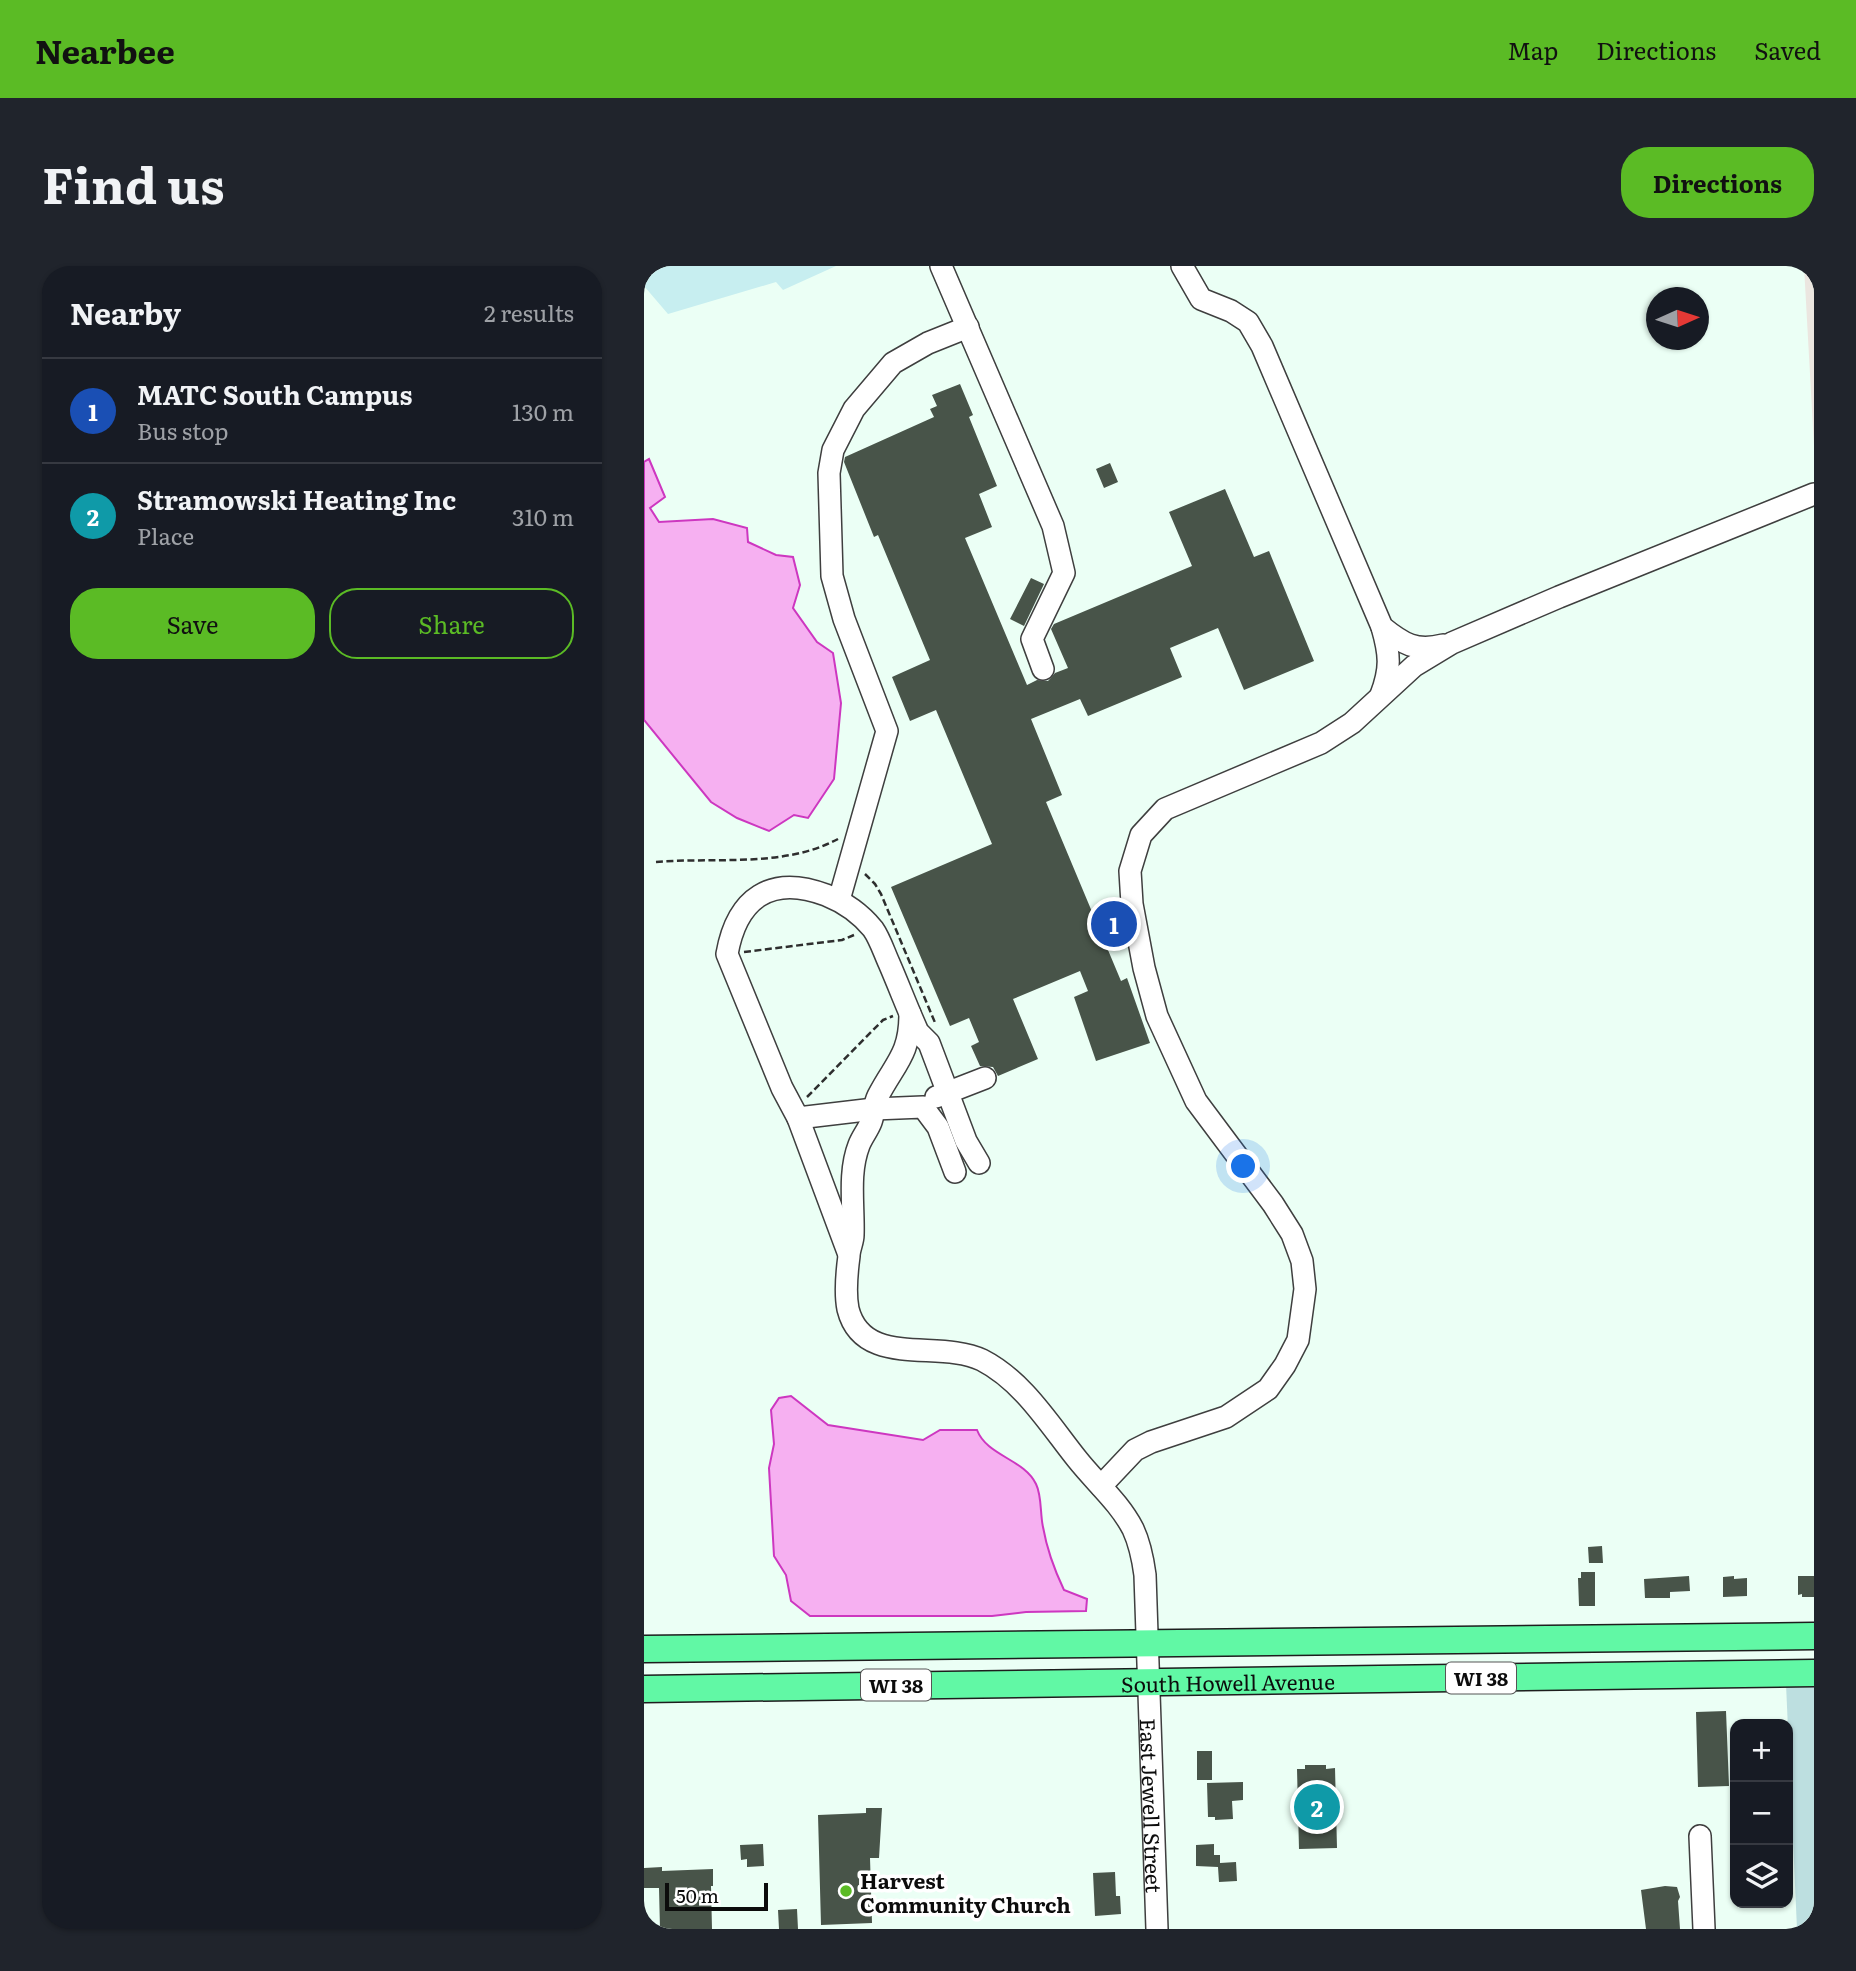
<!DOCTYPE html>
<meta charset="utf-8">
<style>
:root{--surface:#171b24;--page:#20242c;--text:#f1f3f6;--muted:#9ea1a6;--line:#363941;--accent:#5bbb25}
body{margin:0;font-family:Literata,serif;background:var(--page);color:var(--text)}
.controls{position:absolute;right:21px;bottom:21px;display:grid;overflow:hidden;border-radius:14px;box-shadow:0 2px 5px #0004}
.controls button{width:63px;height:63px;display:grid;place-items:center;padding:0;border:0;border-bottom:2px solid var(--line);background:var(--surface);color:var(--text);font:35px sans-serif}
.compass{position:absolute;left:1002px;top:21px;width:63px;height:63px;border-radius:50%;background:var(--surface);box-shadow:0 2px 5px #0004;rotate:87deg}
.scale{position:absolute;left:21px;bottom:18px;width:103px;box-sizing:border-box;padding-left:7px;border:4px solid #0c0c0c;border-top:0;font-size:19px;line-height:24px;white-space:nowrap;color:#0c0c0c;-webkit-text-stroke:5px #fff;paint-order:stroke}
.you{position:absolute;left:600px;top:901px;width:24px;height:24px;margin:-18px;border:5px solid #fff;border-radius:50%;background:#1a73e8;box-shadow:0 0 0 10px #1a73e833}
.badge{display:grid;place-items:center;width:46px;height:46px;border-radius:50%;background:var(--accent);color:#fff;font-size:23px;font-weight:700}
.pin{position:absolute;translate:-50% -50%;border:4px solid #fff;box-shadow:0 2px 7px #0006}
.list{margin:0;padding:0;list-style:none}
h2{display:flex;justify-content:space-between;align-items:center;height:91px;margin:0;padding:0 28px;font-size:30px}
h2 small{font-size:23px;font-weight:400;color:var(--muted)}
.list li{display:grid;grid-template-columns:46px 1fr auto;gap:21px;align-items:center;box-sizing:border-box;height:105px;padding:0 28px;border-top:2px solid var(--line)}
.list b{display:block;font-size:26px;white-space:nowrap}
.list p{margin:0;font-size:23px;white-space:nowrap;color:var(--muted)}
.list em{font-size:23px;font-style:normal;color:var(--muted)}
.actions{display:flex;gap:14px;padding:21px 28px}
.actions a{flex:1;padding:16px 0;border:2px solid var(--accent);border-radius:28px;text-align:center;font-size:24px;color:var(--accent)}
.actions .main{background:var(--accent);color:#111}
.icon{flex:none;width:38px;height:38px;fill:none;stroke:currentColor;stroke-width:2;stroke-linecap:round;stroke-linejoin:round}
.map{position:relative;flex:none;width:1170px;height:1663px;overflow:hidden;border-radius:28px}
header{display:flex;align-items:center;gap:42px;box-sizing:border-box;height:98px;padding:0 35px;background:var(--accent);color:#111}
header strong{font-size:33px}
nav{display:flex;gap:38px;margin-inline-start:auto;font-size:24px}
.intro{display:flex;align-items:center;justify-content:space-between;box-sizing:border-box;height:168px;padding:0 42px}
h1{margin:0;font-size:49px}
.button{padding:18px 32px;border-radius:28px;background:var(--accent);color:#111;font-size:24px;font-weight:700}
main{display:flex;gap:42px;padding:0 42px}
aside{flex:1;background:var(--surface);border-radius:28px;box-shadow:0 2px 5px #0004}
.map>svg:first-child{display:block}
</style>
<header>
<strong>Nearbee</strong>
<nav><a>Map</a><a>Directions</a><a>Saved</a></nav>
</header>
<div class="intro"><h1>Find us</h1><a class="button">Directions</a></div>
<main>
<aside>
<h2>Nearby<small>2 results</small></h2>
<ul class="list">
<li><span class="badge" style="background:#1a4fb4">1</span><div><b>MATC South Campus</b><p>Bus stop</p></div><em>130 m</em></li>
<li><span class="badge" style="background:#0f9aa8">2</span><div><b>Stramowski Heating Inc</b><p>Place</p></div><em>310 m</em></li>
</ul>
<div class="actions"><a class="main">Save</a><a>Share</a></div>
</aside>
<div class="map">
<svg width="1170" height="1663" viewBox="0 0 1170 1663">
<rect width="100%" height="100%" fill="#ebfff5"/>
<!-- industrial -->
<path fill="#ebe6e0" d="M1160,0H1170V180Z"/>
<!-- cemetery -->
<path fill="#bddfe0" d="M1142,1418H1170V1663H1153Z"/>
<!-- pitch -->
<path fill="#c7eef0" d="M0,0H192L139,24L132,16L24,48L0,20Z"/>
<!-- water -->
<path fill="#f6b0f1" stroke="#cd37c0" stroke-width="2" d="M5,193L21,231L6,242L15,256L69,253L103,262L104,276L132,289L149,291L156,319L149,342L173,376L189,387L197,437L190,513L164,552L150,549L125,565L93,552L67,536L0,454V196Z
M147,1130L184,1159L279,1174L296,1164H333C343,1190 380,1193 392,1218C398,1230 396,1248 399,1261C403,1284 410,1303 420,1324L443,1333L442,1345L382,1346L348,1350H166L147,1335L142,1309L130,1290L125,1202L130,1178L127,1144L135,1132Z"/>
<!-- building -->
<path fill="#485449" d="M316,118L329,149L325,151L353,220L335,228L348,261L321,272L383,419L393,414L404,415L411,407L424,402L407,363L410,358L548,300L525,246L581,223L610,291L625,285L670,395L600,424L574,362L526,382L538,411L444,450L436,433L387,453L418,529L402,536L477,715L483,712L506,777L452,795L430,731L444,725L436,705L369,733L394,793L354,810L349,801L336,800L327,780L335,776L325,752L306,760L247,621L348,578L292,444L266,455L248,411L286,394L234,269L230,271L200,196L201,191L290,151L286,143L293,140L288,129Z
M466,197L474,216L460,222L452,203Z
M387,312L400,318L380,360L366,353Z
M958,1280L959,1297H945L944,1281Z
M937,1306H951V1340H935L934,1312H937Z
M1045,1310L1046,1325L1026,1326V1332H1001L1000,1313Z
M1090,1310V1313L1103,1312V1330L1079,1331V1311Z
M1154,1310H1170V1331H1158V1328L1154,1329Z
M1082,1445L1085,1520L1054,1521L1052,1446Z
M553,1485H568V1514H553Z
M661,1499H682V1503L691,1502L693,1582L655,1583L653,1503H661Z
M599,1516V1534L588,1535L589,1553L571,1554V1551H564L563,1517Z
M222,1542H238L235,1592H226L228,1657L177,1659L174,1549L222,1547Z
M119,1578L120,1600L103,1601V1593L97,1594L96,1579Z
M570,1578V1589H576V1597L592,1596L593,1615L575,1616L574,1601L552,1600V1579Z
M18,1601V1605L69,1603V1620H67L68,1663H16L15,1622H0V1602Z
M471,1606L472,1630H476L477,1648L451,1650L449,1607Z
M1021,1620L1033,1621L1036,1631L1034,1635L1036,1663H1002L997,1624Z
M153,1643L154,1663H135L134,1644Z"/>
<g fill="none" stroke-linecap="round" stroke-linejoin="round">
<!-- minor casing -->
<g stroke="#3f3f3f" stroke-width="24">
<g id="minor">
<path d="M297,0L409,260L420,307L388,373L399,403"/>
<path d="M538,0L557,33L587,45L604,56L618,80L738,361C759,378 772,386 799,379"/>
<path d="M737,429C747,402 746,389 738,361"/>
<path d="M195,634L243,465L200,353L188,310L185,207L189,184L210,143L249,97L284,77L324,61"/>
<path id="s1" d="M266,748C266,789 251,797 234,830C230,838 230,848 227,856C224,864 218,871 215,879C204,907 210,940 209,969C209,976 205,983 205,990C203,1005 201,1028 204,1043C219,1103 295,1073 338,1094C379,1115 405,1158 433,1193C452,1217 475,1236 489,1263C496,1278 499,1294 501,1309L513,1663"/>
<path d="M292,831L341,812"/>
<path d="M154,852L230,843L279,841L294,861L311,906"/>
<path d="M204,986L154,852L138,822L83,688C93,632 127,608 182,629C202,637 216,647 229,663C236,673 240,686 245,697C255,720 264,744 274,766L285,777L322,875L335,897"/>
<path d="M457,1220L491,1184L507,1176L582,1151L624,1123L641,1099L654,1074L661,1023L658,995L648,968L629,938L552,835L513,750L500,702L488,638L486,605L497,569L521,543L677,477L708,457L770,400L808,377L915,331L1170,228"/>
<path d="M1056,1570L1060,1663"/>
</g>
</g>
<!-- major casing -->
<g stroke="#1d1d1d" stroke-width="29">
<g id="major">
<path d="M0,1383L1170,1370"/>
<path id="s2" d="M0,1423L1170,1407"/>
</g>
</g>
<!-- path -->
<path stroke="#2e2e2e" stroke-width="2.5" stroke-dasharray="7 3.5" stroke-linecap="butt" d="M12,596C71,591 140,602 194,573
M221,608L231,618L237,628L292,759
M100,686L198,674L210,669
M163,831L239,754L249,750"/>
<!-- minor -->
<use href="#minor" stroke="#fff" stroke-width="21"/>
<!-- major -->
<use href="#major" stroke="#61f8a5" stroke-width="26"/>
</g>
<!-- markers -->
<circle fill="#5bbb25" stroke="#fff" stroke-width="2.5" cx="202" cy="1625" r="7"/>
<g text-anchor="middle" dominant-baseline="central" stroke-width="7" stroke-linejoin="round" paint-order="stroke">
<!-- shield labels -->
<g fill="#fff" stroke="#555" stroke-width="2">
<rect x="802" y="1396.5" width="70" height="31" rx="5"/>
<rect x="217" y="1403.5" width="70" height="31" rx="5"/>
</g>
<g font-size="19" font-weight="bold" fill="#0c0c0c">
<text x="837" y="1412">WI 38</text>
<text x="252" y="1419">WI 38</text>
</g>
<!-- street labels -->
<g font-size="21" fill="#0c0c0c" stroke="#fff">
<text stroke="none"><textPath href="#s2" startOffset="584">South Howell Avenue</textPath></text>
<text stroke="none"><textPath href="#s1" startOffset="968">East Jewell Street</textPath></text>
</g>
<!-- poi labels -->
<g font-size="21" font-weight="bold" fill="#0c0c0c" stroke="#fff" text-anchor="start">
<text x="216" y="1613">Harvest<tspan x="216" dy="24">Community Church</tspan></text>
</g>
</g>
</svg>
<div class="controls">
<button>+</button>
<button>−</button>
<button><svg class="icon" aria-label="layers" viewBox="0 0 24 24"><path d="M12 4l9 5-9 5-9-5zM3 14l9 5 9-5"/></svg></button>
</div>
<svg class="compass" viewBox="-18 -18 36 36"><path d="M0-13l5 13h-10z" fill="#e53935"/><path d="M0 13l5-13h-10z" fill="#9ea1a6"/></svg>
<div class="scale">50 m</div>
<div class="you"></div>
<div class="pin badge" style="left:470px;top:658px;background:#1a4fb4">1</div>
<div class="pin badge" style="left:673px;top:1541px;background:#0f9aa8">2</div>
</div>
</main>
